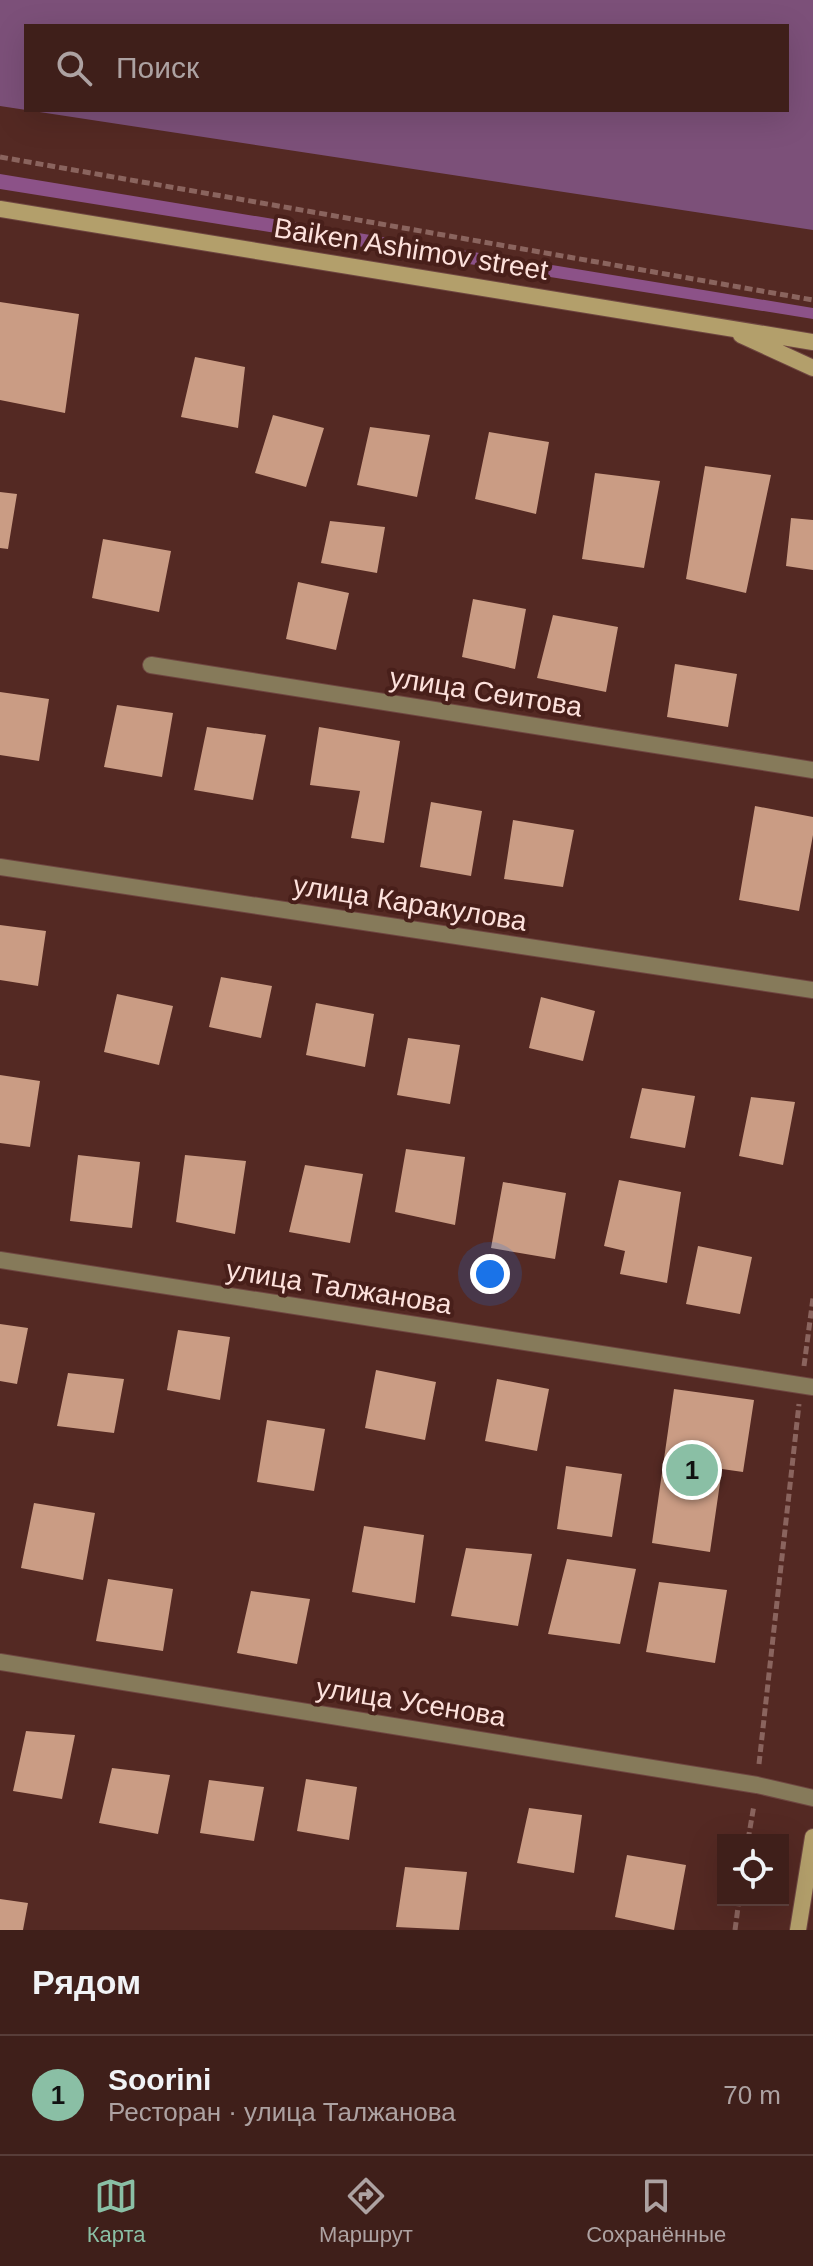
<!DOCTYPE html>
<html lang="ru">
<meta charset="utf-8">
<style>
:root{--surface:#3f1f1a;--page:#4a2c27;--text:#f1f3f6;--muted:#ada2a2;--line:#583d39;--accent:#8abfa5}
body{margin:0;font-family:Arial,sans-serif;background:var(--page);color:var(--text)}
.controls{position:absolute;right:24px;bottom:24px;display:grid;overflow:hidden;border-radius:0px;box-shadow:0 8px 32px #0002}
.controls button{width:72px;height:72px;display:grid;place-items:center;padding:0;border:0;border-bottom:2px solid var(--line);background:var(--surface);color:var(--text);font:40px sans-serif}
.you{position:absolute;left:490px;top:1274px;width:28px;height:28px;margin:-20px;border:6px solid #fff;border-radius:50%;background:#1a73e8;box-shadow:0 0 0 12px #1a73e833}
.badge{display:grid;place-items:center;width:52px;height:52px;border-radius:50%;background:var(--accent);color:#111;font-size:26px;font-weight:700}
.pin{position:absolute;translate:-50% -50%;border:4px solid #fff;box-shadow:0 2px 8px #0006}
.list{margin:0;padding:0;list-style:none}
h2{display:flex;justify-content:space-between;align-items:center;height:104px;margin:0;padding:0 32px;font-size:34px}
h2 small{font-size:26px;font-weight:400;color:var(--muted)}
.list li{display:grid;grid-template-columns:52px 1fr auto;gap:24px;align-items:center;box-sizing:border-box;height:120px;padding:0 32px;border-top:2px solid var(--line)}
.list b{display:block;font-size:30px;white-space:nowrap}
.list p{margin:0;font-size:26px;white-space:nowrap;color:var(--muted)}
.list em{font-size:26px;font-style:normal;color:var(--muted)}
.icon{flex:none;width:44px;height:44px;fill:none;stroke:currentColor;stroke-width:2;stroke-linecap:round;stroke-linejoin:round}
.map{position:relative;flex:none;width:813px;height:1930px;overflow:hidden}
.search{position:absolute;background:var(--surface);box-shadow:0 8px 32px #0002;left:24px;right:24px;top:24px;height:88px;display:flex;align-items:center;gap:20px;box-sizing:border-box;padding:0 28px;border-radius:0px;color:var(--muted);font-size:30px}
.sheet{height:224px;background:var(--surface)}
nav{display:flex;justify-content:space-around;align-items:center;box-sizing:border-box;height:112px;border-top:2px solid var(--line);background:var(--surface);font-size:22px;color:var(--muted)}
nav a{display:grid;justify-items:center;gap:4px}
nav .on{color:var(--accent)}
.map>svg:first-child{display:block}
</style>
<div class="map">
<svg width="813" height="1930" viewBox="0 0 813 1930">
<rect width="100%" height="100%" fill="#542923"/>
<!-- green -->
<path fill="#7c5079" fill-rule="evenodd" d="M0,0H813V230L0,106ZM26,26H787V110H26Z"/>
<!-- forest -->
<path fill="#8c5288" d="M0,174L813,308V319L0,189Z"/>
<!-- building -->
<path fill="#ca9c84" d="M0,302L79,314L65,413L0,400Z
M195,357L245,367L238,428L181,417Z
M273,415L324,428L306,487L255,473Z
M370,427L430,435L417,497L357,485Z
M489,432L549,442L536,514L475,499Z
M705,466L771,475L746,593L686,579Z
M595,473L660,481L644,568L582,559Z
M0,492L17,494L8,549L0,548Z
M791,518L813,520V570L786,566Z
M330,521L385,527L377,573L321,563Z
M103,539L171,551L159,612L92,598Z
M298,582L349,593L336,650L286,639Z
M473,599L526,609L515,669L462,657Z
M553,615L618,627L606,692L537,678Z
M675,664L737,674L728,727L667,717Z
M0,692L49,699L39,761L0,755Z
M117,705L173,713L162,777L104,767Z
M207,727L266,735L253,800L194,790Z
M319,727L400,741L384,843L351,838L360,791L310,785Z
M431,802L482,811L471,876L420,867Z
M755,806L813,817V835L799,911L739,900Z
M513,820L574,830L563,887L504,879Z
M0,925L46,931L38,986L0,980Z
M221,977L272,986L261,1038L209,1027Z
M117,994L173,1006L159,1065L104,1052Z
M541,997L595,1011L583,1061L529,1048Z
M316,1003L374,1014L365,1067L306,1055Z
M408,1038L460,1045L450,1104L397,1095Z
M0,1075L40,1081L30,1147L0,1143Z
M642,1088L695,1096L685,1148L630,1138Z
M751,1097L795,1102L783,1165L739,1156Z
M406,1149L465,1157L455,1225L395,1212Z
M78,1155L140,1162L132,1228L70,1221Z
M185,1155L246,1161L235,1234L176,1222Z
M305,1165L363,1174L350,1243L289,1232Z
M619,1180L681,1192L667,1283L620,1274L625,1251L604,1246Z
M503,1182L566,1193L555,1259L491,1248Z
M698,1246L752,1257L740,1314L686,1304Z
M0,1324L28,1328L17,1384L0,1381Z
M178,1330L230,1337L220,1400L167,1390Z
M376,1370L436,1382L425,1440L365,1428Z
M68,1373L124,1379L114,1433L57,1426Z
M497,1379L549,1389L537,1451L485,1441Z
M674,1389L754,1400L743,1472L722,1469L710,1552L652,1543Z
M267,1420L325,1429L314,1491L257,1482Z
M566,1466L622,1474L612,1537L557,1529Z
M34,1503L95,1513L83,1580L21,1568Z
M364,1526L424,1535L415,1603L352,1592Z
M466,1548L532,1554L518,1626L451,1616Z
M567,1559L636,1569L620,1644L548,1634Z
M108,1579L173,1589L163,1651L96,1641Z
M659,1582L727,1590L715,1663L646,1652Z
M251,1591L310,1599L297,1664L237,1653Z
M26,1731L75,1735L62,1799L13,1791Z
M112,1768L170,1775L158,1834L99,1823Z
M306,1779L357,1787L349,1840L297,1831Z
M209,1780L264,1787L254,1841L200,1833Z
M529,1808L582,1815L574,1873L517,1863Z
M627,1855L686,1865L674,1930L615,1917Z
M405,1867L467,1872L459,1930L396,1927Z
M0,1899L28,1903L23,1930H0Z"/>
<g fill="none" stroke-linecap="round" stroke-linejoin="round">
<!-- minor casing -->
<g stroke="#6f4641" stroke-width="18">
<path id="minor" d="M151,665L813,770
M0,867L813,990
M0,1260L813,1387
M0,1662L757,1785L813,1798"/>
</g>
<!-- secondary casing -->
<g stroke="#6f4641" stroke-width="18">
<path id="secondary" d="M0,209L813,342
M741,335L813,368
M798,1930L813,1837"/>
</g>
<!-- path -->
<path stroke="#8a645e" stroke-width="5" stroke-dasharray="8 4" stroke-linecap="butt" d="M0,157L813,300
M804,1366L813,1298
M759,1764L799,1404
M748,1840L754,1805
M735,1930L739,1900"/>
<!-- minor -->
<use href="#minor" stroke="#867a5a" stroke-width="16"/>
<!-- secondary -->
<use href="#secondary" stroke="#b39f6b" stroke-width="16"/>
</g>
<g text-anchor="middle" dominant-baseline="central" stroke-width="8" stroke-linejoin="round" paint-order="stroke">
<!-- street labels -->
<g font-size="28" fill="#fde1dc" stroke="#481f1a">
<text transform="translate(411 249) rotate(9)">Baiken Ashimov street</text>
<text transform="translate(486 692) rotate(9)">улица Сеитова</text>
<text transform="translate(410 903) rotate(9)">улица Каракулова</text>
<text transform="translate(339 1287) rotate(9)">улица Талжанова</text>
<text transform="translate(411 1702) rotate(9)">улица Усенова</text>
</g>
</g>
</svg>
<div class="controls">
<button><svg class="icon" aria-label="locate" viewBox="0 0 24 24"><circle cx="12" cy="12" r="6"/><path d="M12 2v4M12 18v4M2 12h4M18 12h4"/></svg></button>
</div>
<div class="you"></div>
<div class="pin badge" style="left:692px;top:1470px">1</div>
<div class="search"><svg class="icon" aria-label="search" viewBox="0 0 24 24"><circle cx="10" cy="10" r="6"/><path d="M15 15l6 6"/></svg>Поиск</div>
</div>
<section class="sheet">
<h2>Рядом<small></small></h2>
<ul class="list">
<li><span class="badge">1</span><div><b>Soorini</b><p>Ресторан · улица Талжанова</p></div><em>70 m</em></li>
</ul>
</section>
<nav>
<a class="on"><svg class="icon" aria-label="map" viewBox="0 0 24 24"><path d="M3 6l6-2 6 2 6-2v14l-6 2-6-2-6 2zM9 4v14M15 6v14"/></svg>Карта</a>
<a><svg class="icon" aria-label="directions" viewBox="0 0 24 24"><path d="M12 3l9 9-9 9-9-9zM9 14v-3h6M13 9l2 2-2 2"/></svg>Маршрут</a>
<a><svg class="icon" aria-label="saved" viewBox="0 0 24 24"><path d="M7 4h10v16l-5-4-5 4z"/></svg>Сохранённые</a>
</nav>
